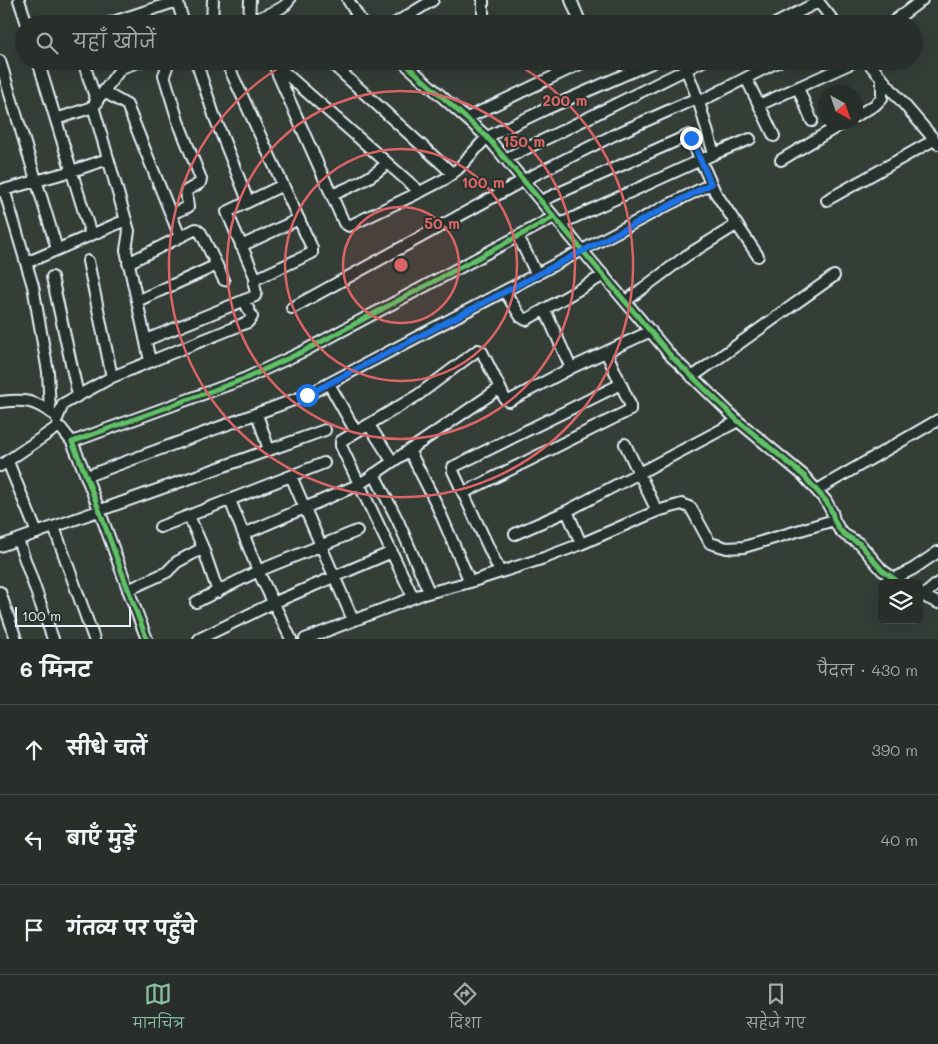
<!DOCTYPE html>
<html lang="hi">
<meta charset="utf-8">
<style>
:root{--surface:#282e29;--page:#303631;--text:#f1f3f6;--muted:#a5a8a8;--line:#444a46;--accent:#8abfa5}
body{margin:0;font-family:Mali,"Playpen Sans Deva",sans-serif;background:var(--page);color:var(--text)}
.controls{position:absolute;right:15px;bottom:15px;display:grid;overflow:hidden;border-radius:8px;box-shadow:0 5px 20px #0002}
.controls button{width:45px;height:45px;display:grid;place-items:center;padding:0;border:0;border-bottom:1px solid var(--line);background:var(--surface);color:var(--text);font:25px sans-serif}
.compass{position:absolute;left:818px;top:85px;width:45px;height:45px;border-radius:50%;background:var(--surface);box-shadow:0 5px 20px #0002;rotate:140deg}
.scale{position:absolute;left:15px;bottom:12px;width:116px;box-sizing:border-box;padding-left:5px;border:2px solid #e8f1f8;border-top:0;font-size:14px;line-height:18px;white-space:nowrap;color:#e8f1f8;-webkit-text-stroke:4px #26332d;paint-order:stroke}
.stop{position:absolute;width:15px;height:15px;margin:-11px;border:4px solid #1a73e8;border-radius:50%;background:#fff}
.stop.end{background:#1a73e8;border-color:#fff;box-shadow:0 1px 5px #0008}
.list{margin:0;padding:0;list-style:none}
h2{display:flex;justify-content:space-between;align-items:center;height:65px;margin:0;padding:0 20px;font-size:21px}
h2 small{font-size:16px;font-weight:400;color:var(--muted)}
.list li{display:grid;grid-template-columns:32px 1fr auto;gap:15px;align-items:center;box-sizing:border-box;height:90px;padding:0 20px;border-top:1px solid var(--line)}
.list b{display:block;font-size:19px;white-space:nowrap}
.list em{font-size:16px;font-style:normal;color:var(--muted)}
.icon{flex:none;width:28px;height:28px;fill:none;stroke:currentColor;stroke-width:2;stroke-linecap:round;stroke-linejoin:round}
.map{position:relative;flex:none;width:938px;height:639px;overflow:hidden}
.search{position:absolute;background:var(--surface);box-shadow:0 5px 20px #0002;left:15px;right:15px;top:15px;height:55px;display:flex;align-items:center;gap:12px;box-sizing:border-box;padding:0 18px;border-radius:28px;color:var(--muted);font-size:19px}
.sheet{height:335px;background:var(--surface)}
nav{display:flex;justify-content:space-around;align-items:center;box-sizing:border-box;height:70px;border-top:1px solid var(--line);background:var(--surface);font-size:14px;color:var(--muted)}
nav a{display:grid;justify-items:center;gap:2px}
nav .on{color:var(--accent)}
.map>svg:first-child{display:block}
</style>
<div class="map">
<svg width="938" height="639" viewBox="0 0 938 639">
<rect width="100%" height="100%" fill="#353d37"/>
<filter id="ink" filterUnits="userSpaceOnUse"><feTurbulence type="fractalNoise" baseFrequency=".02" numOctaves="2"/><feDisplacementMap in="SourceGraphic" scale="10" xChannelSelector="R" yChannelSelector="G"/><feConvolveMatrix kernelMatrix="1 2 1 2 8 2 1 2 1" color-interpolation-filters="sRGB"/></filter>
<g filter="url(#ink)">
<g fill="none" stroke-linecap="round" stroke-linejoin="round">
<!-- minor casing -->
<g stroke="#e8f1f8" stroke-width="14">
<path id="minor" d="M19,0L27,24
M177,0L184,24
M348,0L363,24
M483,0V24
M571,0L581,24
M817,0L836,24
M249,22L250,0
M107,24L177,1
M212,24L213,0
M244,24C254,19 286,10 289,0
M394,24L433,0
M775,24L818,2
M890,24L922,0
M0,61L57,249
M38,61L91,235
M83,61L97,103
M165,61L167,67L164,75L178,121L201,179L200,183L186,191L188,207L171,214
M196,61L215,118L248,201
M329,61L452,173
M402,61L487,137L671,356L738,421L803,475L826,501L832,512L834,520L839,529L845,535L860,544L882,570L900,583
M867,61L938,144
M276,65V70L344,223L349,226L420,192L445,179L458,169L487,137L546,109L656,61
M276,65L420,192
M746,78L774,136
M798,88L812,121
M104,92L127,105L180,237
M699,102L779,61
M759,105L856,61
M93,106L129,231L126,250L150,361
M856,116L875,105L882,98V80
M467,118L586,61
M56,119L87,109L93,106L121,68L141,61
M714,154L750,139
M505,159L703,61
M781,160L845,122
M4,189L33,286L48,372L50,411
M0,191L72,171L108,159
M332,195C352,186 371,179 387,163
M827,200L934,140
M541,201L689,135L715,192L758,256
M560,224L714,154L699,102L683,61
M518,236L537,275
M241,246L299,219
M88,261L112,377
M26,263L126,220
M128,263L196,229L201,233L224,280
M52,277L78,395
M256,279L227,212L283,185
M505,292L521,317L526,320L604,275
M137,301L217,265
M626,301L686,256L736,225
M292,308L524,180L614,135L697,98
M545,310L571,368
M146,340L255,296L256,293L254,284L256,279L312,253V248L226,61
M692,377L834,276
M329,384L356,432
M0,402C24,399 34,400 53,414
M257,414L269,450
M57,419L63,404L112,377L248,322L252,317L244,300
M369,425L392,461
M625,444L657,511
M409,450L435,501L470,582
M8,462L37,533
M0,466L56,428H61L72,442
M374,474L398,521L429,592
M87,476L307,395L666,206L711,184
M291,476L353,620
M817,490L938,420
M463,493L630,410V404L606,352
M230,500L258,571L291,639
M189,516L203,548L218,592
M54,527L94,639
M160,527L324,463
M244,534L360,484L500,388L505,399L509,401L571,368L651,331
M515,534L567,511
M18,540L53,639
M581,544L567,511L738,421
M0,546L325,430
M500,572L453,471V467L621,384
M893,579L913,569L938,552
M128,590L167,572L177,562L203,548
M0,592L16,639
M919,594L938,603
M923,596L938,583
M413,597L341,446V441L418,395L478,350L482,352L500,388
M196,602L258,571L357,531
M147,639C121,574 100,506 72,442L244,379L304,351L554,217
M199,639L273,603L392,552
M305,639L420,595L470,582L544,558L581,544L657,511L682,504L691,508L710,543L727,548L744,547L834,520"/>
</g>
<!-- minor -->
<use href="#minor" stroke="#26332d" stroke-width="10"/>
<!-- cycleway casing -->
<g stroke="#26332d" stroke-width="8">
<path id="cycleway" d="M402,61L487,137L671,356L738,421L803,475L826,501L832,512L834,520L839,529L845,535L860,544L882,570L900,583
M147,639C121,574 100,506 72,442L244,379L304,351L554,217"/>
</g>
<!-- cycleway -->
<use href="#cycleway" stroke="#61c268" stroke-width="5"/>
</g>
</g>
<g fill="none" stroke-linecap="round" stroke-linejoin="round" filter="url(#ink)">
<!-- route -->
<path stroke="#1a73e8" stroke-width="6" d="M307,395L711,184L691,138"/>
</g>
<!-- distance rings -->
<circle cx="401" cy="265" r="58" fill="#db6466" fill-opacity=".12"/>
<g fill="none" stroke="#db6466" stroke-width="2.5">
<circle cx="401" cy="265" r="58"/>
<circle cx="401" cy="265" r="116"/>
<circle cx="401" cy="265" r="174"/>
<path d="M513 62A232 232 0 1 1 289 62"/>
</g>
<circle cx="401" cy="265" r="8" fill="#db6466" stroke="#26332d" stroke-width="2.5"/>
<g font-size="15" text-anchor="middle" font-weight="bold" fill="#db6466" stroke="#26332d" stroke-width="4" stroke-linejoin="round" paint-order="stroke">
<text x="565" y="106">200 m</text>
<text x="524" y="147">150 m</text>
<text x="483" y="188">100 m</text>
<text x="442" y="229">50 m</text>
</g>
</svg>
<div class="controls">
<button><svg class="icon" aria-label="layers" viewBox="0 0 24 24"><path d="M12 4l9 5-9 5-9-5zM3 14l9 5 9-5"/></svg></button>
</div>
<svg class="compass" viewBox="-18 -18 36 36"><path d="M0-13l5 13h-10z" fill="#e53935"/><path d="M0 13l5-13h-10z" fill="#a5a8a8"/></svg>
<div class="scale">100 m</div>
<div class="stop" style="left:307px;top:395px"></div>
<div class="stop end" style="left:691px;top:138px"></div>
<div class="search"><svg class="icon" aria-label="search" viewBox="0 0 24 24"><circle cx="10" cy="10" r="6"/><path d="M15 15l6 6"/></svg>यहाँ खोजें</div>
</div>
<section class="sheet">
<h2>6 मिनट<small>पैदल · 430 m</small></h2>
<ul class="list">
<li><svg class="icon" aria-label="ahead" viewBox="0 0 24 24"><path d="M12 20V5M6 11l6-6 6 6"/></svg><div><b>सीधे चलें</b></div><em>390 m</em></li>
<li><svg class="icon" aria-label="left" viewBox="0 0 24 24"><path d="M17 20v-9H6M10 6l-5 5 5 5"/></svg><div><b>बाएँ मुड़ें</b></div><em>40 m</em></li>
<li><svg class="icon" aria-label="arrive" viewBox="0 0 24 24"><path d="M6 21V4h12l-3 4 3 4H6"/></svg><div><b>गंतव्य पर पहुँचे</b></div></li>
</ul>
</section>
<nav>
<a class="on"><svg class="icon" aria-label="map" viewBox="0 0 24 24"><path d="M3 6l6-2 6 2 6-2v14l-6 2-6-2-6 2zM9 4v14M15 6v14"/></svg>मानचित्र</a>
<a><svg class="icon" aria-label="directions" viewBox="0 0 24 24"><path d="M12 3l9 9-9 9-9-9zM9 14v-3h6M13 9l2 2-2 2"/></svg>दिशा</a>
<a><svg class="icon" aria-label="saved" viewBox="0 0 24 24"><path d="M7 4h10v16l-5-4-5 4z"/></svg>सहेजे गए</a>
</nav>
